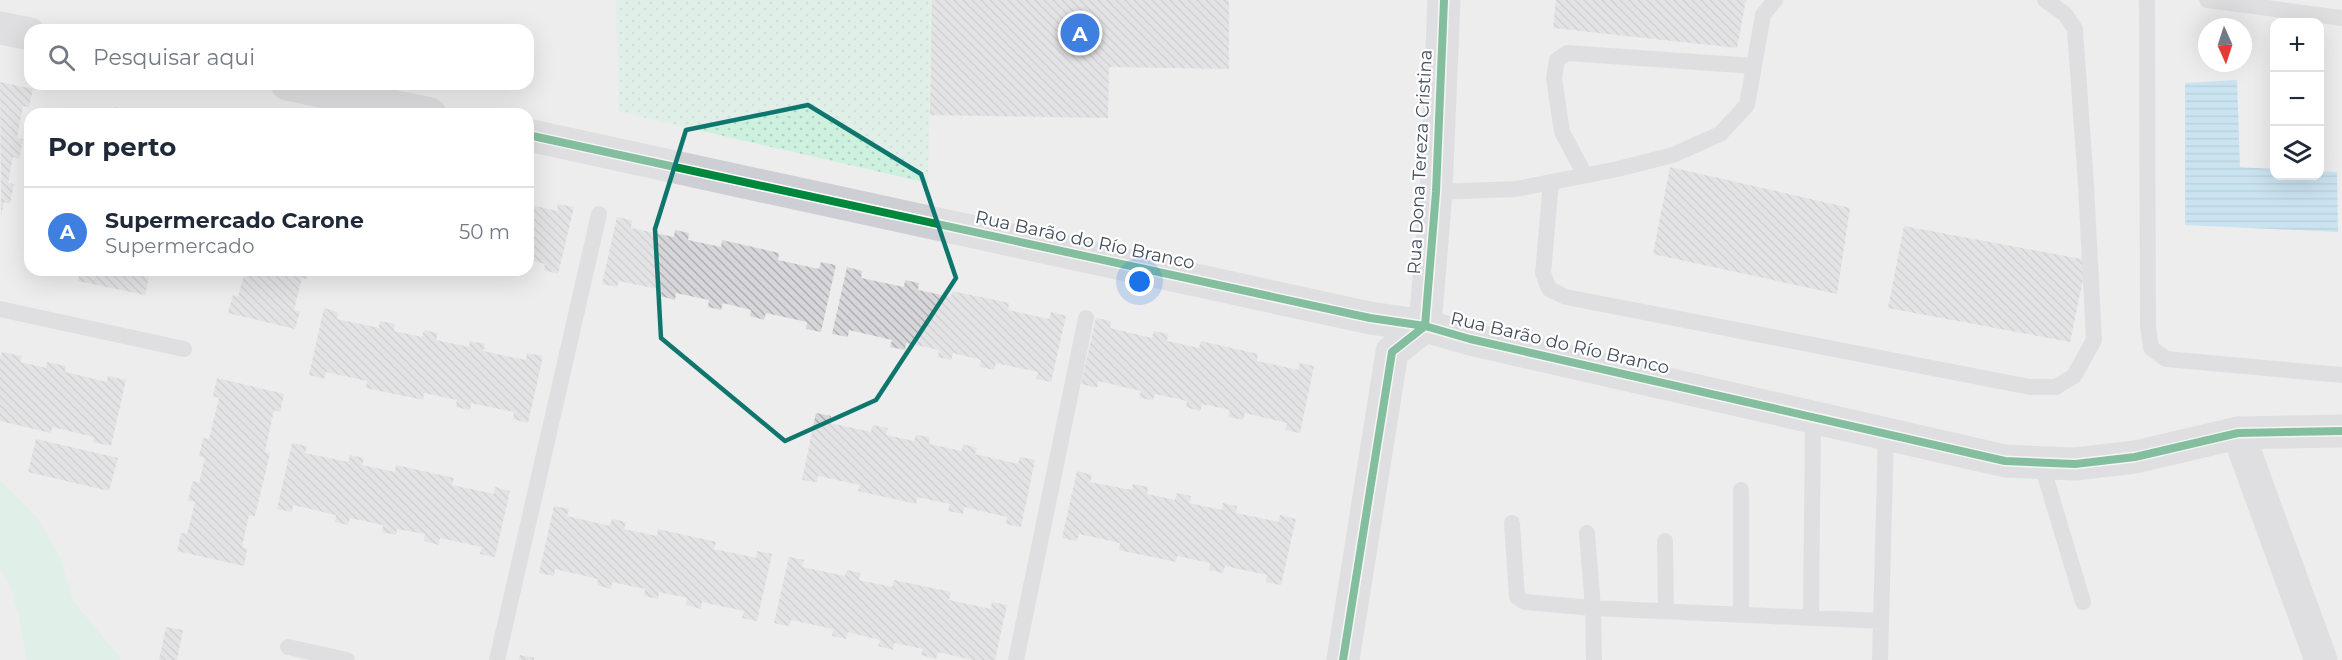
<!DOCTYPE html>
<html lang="pt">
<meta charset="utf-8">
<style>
:root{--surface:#fff;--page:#f6f6f7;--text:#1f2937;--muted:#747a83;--line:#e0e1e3;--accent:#0b8043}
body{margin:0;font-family:Montserrat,sans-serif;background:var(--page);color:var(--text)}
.controls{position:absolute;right:18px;top:18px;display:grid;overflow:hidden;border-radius:12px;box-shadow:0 6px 24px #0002}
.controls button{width:54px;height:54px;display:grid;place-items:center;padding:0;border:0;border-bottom:2px solid var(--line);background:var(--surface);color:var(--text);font:30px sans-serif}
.compass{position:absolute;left:2198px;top:18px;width:54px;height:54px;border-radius:50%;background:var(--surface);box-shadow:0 6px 24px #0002;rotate:177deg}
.you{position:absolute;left:1140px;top:282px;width:21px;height:21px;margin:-15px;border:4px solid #fff;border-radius:50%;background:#1a73e8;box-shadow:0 0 0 9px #1a73e833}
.badge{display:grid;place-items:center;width:39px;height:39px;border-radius:50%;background:var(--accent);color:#fff;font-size:20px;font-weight:700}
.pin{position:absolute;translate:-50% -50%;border:3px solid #fff;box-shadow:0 2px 6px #0006}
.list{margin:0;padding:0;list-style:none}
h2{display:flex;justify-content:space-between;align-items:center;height:78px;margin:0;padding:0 24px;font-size:26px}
h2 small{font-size:20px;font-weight:400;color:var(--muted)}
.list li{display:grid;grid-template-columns:39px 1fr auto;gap:18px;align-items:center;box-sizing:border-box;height:90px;padding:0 24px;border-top:2px solid var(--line)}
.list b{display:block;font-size:22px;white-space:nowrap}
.list p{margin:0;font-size:20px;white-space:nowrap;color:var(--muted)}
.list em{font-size:20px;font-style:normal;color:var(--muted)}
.icon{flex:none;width:33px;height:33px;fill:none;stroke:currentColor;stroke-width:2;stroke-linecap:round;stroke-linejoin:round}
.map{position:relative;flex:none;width:2342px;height:660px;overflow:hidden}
.search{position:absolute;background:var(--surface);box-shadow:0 6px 24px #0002;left:24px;top:24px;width:510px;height:66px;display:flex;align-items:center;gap:15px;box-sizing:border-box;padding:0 21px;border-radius:18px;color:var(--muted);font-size:22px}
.panel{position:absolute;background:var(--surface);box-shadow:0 6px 24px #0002;left:24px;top:108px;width:510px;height:168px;border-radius:18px}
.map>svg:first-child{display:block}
</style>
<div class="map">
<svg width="2342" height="660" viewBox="0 0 2342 660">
<defs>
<pattern id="grass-dots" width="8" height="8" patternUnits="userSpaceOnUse" patternTransform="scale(1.5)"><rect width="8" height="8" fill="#cef1df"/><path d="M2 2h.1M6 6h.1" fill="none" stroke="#b2d0c2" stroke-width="1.8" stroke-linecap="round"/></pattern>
<pattern id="water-rules" width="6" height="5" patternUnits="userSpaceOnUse" patternTransform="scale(1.5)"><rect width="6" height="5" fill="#9ed7f3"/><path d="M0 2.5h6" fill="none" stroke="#82b1c8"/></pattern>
<pattern id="building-back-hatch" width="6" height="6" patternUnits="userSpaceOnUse" patternTransform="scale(1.5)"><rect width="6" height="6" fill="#d6d6d9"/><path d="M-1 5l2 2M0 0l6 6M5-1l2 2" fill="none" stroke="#afb0b3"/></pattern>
</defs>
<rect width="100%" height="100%" fill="#eeeded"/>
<!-- grass -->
<path fill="url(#grass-dots)" d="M616,0H932L928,183L619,112Z"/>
<!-- green -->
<path fill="#cef1df" d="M0,481L37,518L59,555L73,601L122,660H28L26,658L19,616L10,585L0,567Z"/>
<!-- water -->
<path fill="url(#water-rules)" d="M2237,80L2240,167L2274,169V176H2320V171L2337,172L2338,232L2185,225V83Z"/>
<!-- building -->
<path fill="url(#building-back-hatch)" d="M932,0H1229V69L1109,67L1108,118L930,115Z
M1556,0H1746L1737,48L1553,28Z
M0,82L33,89L29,107L23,106L17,138L23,139L19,159L13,157L8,183L14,184L10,204L4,202L1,217Z
M114,107L141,113V114H112Z
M1670,167L1850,208L1837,294L1653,254Z
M528,204L557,211L558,204L574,207L558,274L544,270L545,264L528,260Z
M617,217L632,220L631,228L674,237L675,230L689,233L688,240L721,247L722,240L779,253L778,260L819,269L821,262L836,265L821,332L806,329L807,322L766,313L764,320L750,316L751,310L723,303L721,310L708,307L709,300L676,293L675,300L660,296L662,290L619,281L617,287L602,284Z
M1904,226L2087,260L2070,342L1888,308Z
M847,267L862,271L861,278L904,287L905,280L919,283L918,290L951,297L952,291L1009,303L1008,310L1049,319L1051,312L1066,316L1051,382L1036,379L1038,372L996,363L994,370L980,367L981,360L953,353L951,360L938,357L939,350L906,343L905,350L890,347L892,340L849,330L848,337L832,334Z
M80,270H144L143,276L149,277L145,295L78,281Z
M245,270H309L307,279L302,278L294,310L300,311L295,329L228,313L233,295L238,297Z
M324,308L338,312L337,319L379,328L380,321L395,324L394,331L422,337L424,330L438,333L436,340L469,347L470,341L485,344L483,351L526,360L527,353L543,356L528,423L513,419L514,412L471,403L470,410L456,407L457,400L424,393L423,400L366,388L367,381L326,372L324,379L309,375Z
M1096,318L1111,321L1110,328L1152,338L1154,331L1168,334L1167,341L1199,348L1201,341L1258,354L1257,361L1298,370L1300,363L1314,366L1300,433L1285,430L1287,423L1245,413L1243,420L1228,417L1230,410L1202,404L1200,411L1186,407L1187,401L1155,394L1153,400L1139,398L1141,391L1098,381L1097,388L1081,384Z
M2,352L22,356L20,362L46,368L47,362L66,366L65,372L107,382L108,376L126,380L111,446L92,442L94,437L52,427L51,433L0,421V358Z
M217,378L284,394L280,412L274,410L265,452L270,453L255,516L249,515L242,547L247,549L244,566L177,551L181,533L187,534L195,502L188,501L193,481L199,483L205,458L199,456L203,438L209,439L219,398L213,396Z
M816,413L831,416L830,423L871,432L873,425L888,428L886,435L914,441L916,435L930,437L929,444L962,451L963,444L977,448L975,454L1018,464L1020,457L1035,460L1021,527L1006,524L1007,517L964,507L963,514L948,511L950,504L917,497L916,504L858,491L860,485L818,476L817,482L802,480Z
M36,439L118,458L109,491L28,472Z
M292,443L307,446L305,453L348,462L350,455L364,458L362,465L395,472L396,465L454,478L452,485L494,494L495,487L510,491L495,557L480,554L482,547L440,538L439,545L424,541L425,534L397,529L396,535L382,532L383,525L350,518L348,525L335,522L336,515L293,505L292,512L277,509Z
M1077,471L1092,475L1090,482L1132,490L1133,484L1148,487L1147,494L1175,500L1177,493L1191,496L1189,503L1222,510L1223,503L1237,506L1236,513L1279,522L1280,515L1296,519L1281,585L1266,582L1267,575L1225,566L1223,573L1209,570L1210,563L1177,556L1176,562L1119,550L1120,543L1079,534L1077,541L1062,538Z
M554,506L569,509L567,516L610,526L612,519L626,522L624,529L657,536L658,529L716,542L714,549L756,558L757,551L772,554L757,621L742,618L744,611L702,602L701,609L686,605L687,598L659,592L658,599L644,596L645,589L612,582L611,589L597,585L598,579L555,569L554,576L539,573Z
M789,557L804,560L802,567L845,576L847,570L861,573L859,580L892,587L894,580L951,592L949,600L991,609L992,602L1007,605L995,660H973L938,652L936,659L921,655L923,649L894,643L893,650L878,646L880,640L848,632L846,639L832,636L833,629L791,620L789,626L774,623Z
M166,627L183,630L177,660H159Z
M520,655L535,658L534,660H519Z"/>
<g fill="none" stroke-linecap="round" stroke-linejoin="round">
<!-- service -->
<path stroke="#cdcfd4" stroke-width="16" d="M2147,0L2148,326L2151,348L2166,359L2342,375
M2207,0L2342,18
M1585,175L1562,132L1554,78L1557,60L1567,53L1754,66
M1551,182L1543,273L1549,289L1566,297L2030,387H2056L2074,376L2094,340L2086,185L2075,29L2065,14L2045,0
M1436,192L1516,189L1618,169L1673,155L1720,134L1747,105L1763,15L1775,0
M0,309L184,349
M2041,462L2083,602
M1741,490V615
M1512,523L1517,597L1525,602L1593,608L1594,660
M1587,533L1593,608L1881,621
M1665,541L1666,611
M1811,618L1813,417
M288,647L347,660
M497,660L599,214
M1016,660L1086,318
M1880,660L1886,434"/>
<!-- minor -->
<path stroke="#cdcfd4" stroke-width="33" d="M2238,433L2321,660"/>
<!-- tertiary -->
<path stroke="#cdcfd4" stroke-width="33" d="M0,28L30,34
M287,84L430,114
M528,135L1370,318L1425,326L1470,339L2005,461L2075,464L2135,457L2238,433L2342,431
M1343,660L1392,352L1425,326L1436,192L1444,0"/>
<!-- cycleway casing -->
<g stroke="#fff" stroke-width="11">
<path id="cycleway" d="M528,135L1370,318L1425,326L1470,339L2005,461L2075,464L2135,457L2238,433L2342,431
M1343,660L1392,352L1425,326L1436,192L1444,0"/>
</g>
<!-- cycleway -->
<use href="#cycleway" stroke="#00873e" stroke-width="8"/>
</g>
<!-- marked area -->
<path d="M0 0H2342V660H0ZM808,105L921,174L956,278L876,400L785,441L661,338L655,229L686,130Z" fill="#eeeded" fill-opacity=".55" fill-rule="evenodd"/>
<path fill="none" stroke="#0f766e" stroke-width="4.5" stroke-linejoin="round" d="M808,105L921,174L956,278L876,400L785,441L661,338L655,229L686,130Z"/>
<g text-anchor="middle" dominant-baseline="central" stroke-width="4.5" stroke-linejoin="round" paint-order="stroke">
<!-- street labels -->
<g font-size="18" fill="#424d5c" stroke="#fff">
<text transform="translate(1420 162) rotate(-87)">Rua Dona Tereza Cristina</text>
<text transform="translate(1085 240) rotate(12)">Rua Barão do Río Branco</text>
<text transform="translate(1560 343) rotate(13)">Rua Barão do Río Branco</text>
</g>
</g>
</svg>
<div class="controls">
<button>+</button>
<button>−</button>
<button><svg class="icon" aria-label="layers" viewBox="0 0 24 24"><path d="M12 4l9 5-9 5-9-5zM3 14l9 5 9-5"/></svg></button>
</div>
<svg class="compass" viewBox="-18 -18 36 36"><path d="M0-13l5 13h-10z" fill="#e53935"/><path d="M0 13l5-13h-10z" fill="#747a83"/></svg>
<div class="you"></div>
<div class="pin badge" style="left:1080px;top:33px;background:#3f7fe0">A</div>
<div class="search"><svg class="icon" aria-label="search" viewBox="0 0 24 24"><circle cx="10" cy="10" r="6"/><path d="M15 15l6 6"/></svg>Pesquisar aqui</div>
<section class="panel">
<h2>Por perto<small></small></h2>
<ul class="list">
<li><span class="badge" style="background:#3f7fe0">A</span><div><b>Supermercado Carone</b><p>Supermercado</p></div><em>50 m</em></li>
</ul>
</section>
</div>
